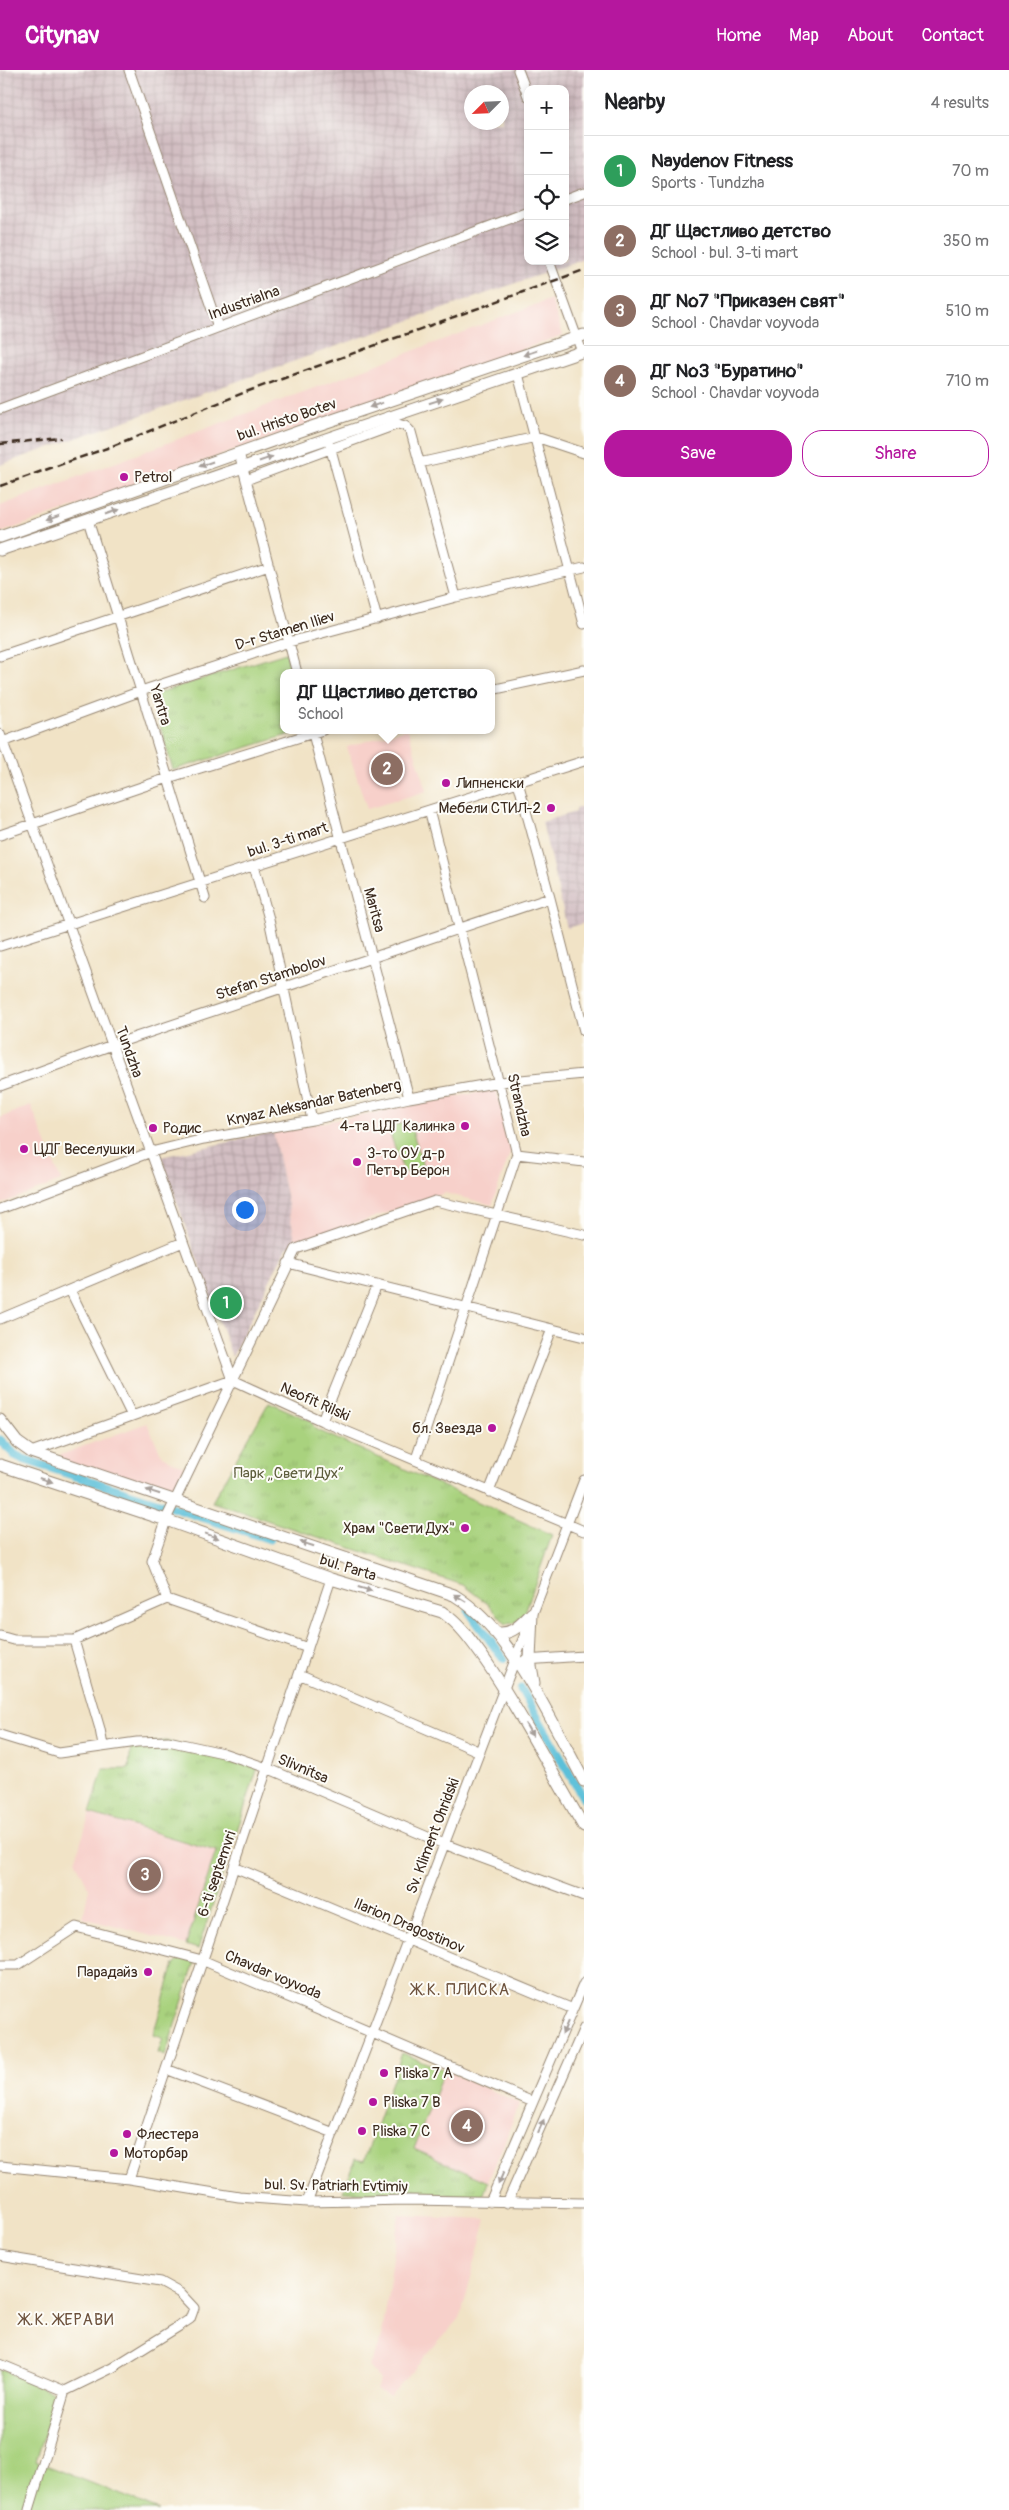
<!DOCTYPE html>
<meta charset="utf-8">
<style>
:root{--surface:#fff;--page:#f2f2f2;--text:#202124;--muted:#757577;--line:#e0e0e0;--accent:#b5179e}
body{margin:0;font-family:Pangolin,sans-serif;background:var(--page);color:var(--text)}
.controls{position:absolute;right:15px;top:15px;display:grid;overflow:hidden;border-radius:10px;box-shadow:0 2px 12px #0003}
.controls button{width:45px;height:45px;display:grid;place-items:center;padding:0;border:0;border-bottom:1px solid var(--line);background:var(--surface);color:var(--text);font:25px sans-serif}
.compass{position:absolute;left:464px;top:15px;width:45px;height:45px;border-radius:50%;background:var(--surface);box-shadow:0 2px 12px #0003;rotate:246deg}
.you{position:absolute;left:244px;top:1139px;width:18px;height:18px;margin:-12px;border:4px solid #fff;border-radius:50%;background:#1a73e8;box-shadow:0 0 0 8px #1a73e833}
.badge{display:grid;place-items:center;width:32px;height:32px;border-radius:50%;background:var(--accent);color:#fff;font-size:16px;font-weight:700}
.pin{position:absolute;translate:-50% -50%;border:2px solid #fff;box-shadow:0 1px 5px #0006}
.popup{position:absolute;left:280px;top:599px;width:215px;height:65px;box-sizing:border-box;display:grid;place-content:center;border-radius:10px;background:var(--surface);filter:drop-shadow(0 1px 4px #0005);font-size:16px;white-space:nowrap;color:var(--muted)}
.popup b{font-size:19px;color:var(--text)}
.popup::after{content:'';position:absolute;left:50%;top:100%;margin-left:-10px;border:10px solid transparent;border-top-color:var(--surface)}
.list{margin:0;padding:0;list-style:none}
h2{display:flex;justify-content:space-between;align-items:center;height:65px;margin:0;padding:0 20px;font-size:21px}
h2 small{font-size:16px;font-weight:400;color:var(--muted)}
.list li{display:grid;grid-template-columns:32px 1fr auto;gap:15px;align-items:center;box-sizing:border-box;height:70px;padding:0 20px;border-top:1px solid var(--line)}
.list b{display:block;font-size:19px;white-space:nowrap}
.list p{margin:0;font-size:16px;white-space:nowrap;color:var(--muted)}
.list em{font-size:16px;font-style:normal;color:var(--muted)}
.actions{display:flex;gap:10px;padding:15px 20px}
.actions a{flex:1;padding:11px 0;border:1px solid var(--accent);border-radius:20px;text-align:center;font-size:18px;color:var(--accent)}
.actions .main{background:var(--accent);color:#fff}
.icon{flex:none;width:28px;height:28px;fill:none;stroke:currentColor;stroke-width:2;stroke-linecap:round;stroke-linejoin:round}
.map{position:relative;flex:none;width:584px;height:2440px;overflow:hidden}
header{display:flex;align-items:center;gap:30px;box-sizing:border-box;height:70px;padding:0 25px;background:var(--accent);color:#fff}
header strong{font-size:24px}
nav{display:flex;gap:28px;margin-inline-start:auto;font-size:18px}
main{display:flex}
aside{flex:1;background:var(--surface)}
.map>svg:first-child{display:block}
</style>
<header>
<strong>Citynav</strong>
<nav><a>Home</a><a>Map</a><a>About</a><a>Contact</a></nav>
</header>
<main>
<div class="map">
<svg width="584" height="2440" viewBox="0 0 584 2440">
<defs>
<pattern id="industrial-grid" width="8" height="8" patternUnits="userSpaceOnUse" patternTransform="scale(1.25)"><rect width="8" height="8" fill="#d2bec2"/><path d="M0 4h8M4 0v8" fill="none" stroke="#b5a3a6"/></pattern>
<pattern id="grass-tufts" width="24" height="20" patternUnits="userSpaceOnUse" patternTransform="scale(1.25)"><rect width="24" height="20" fill="#a9d27e"/><path d="M3 7l-1-3M5 7V3M7 7l1-3M15 17l-1-3M17 17v-4M19 17l1-3" fill="none" stroke="#92b46c"/></pattern>
</defs>
<rect width="100%" height="100%" fill="#fdfcf7"/>
<filter id="ink" filterUnits="userSpaceOnUse"><feTurbulence type="fractalNoise" baseFrequency=".02" numOctaves="2"/><feDisplacementMap in="SourceGraphic" scale="10" xChannelSelector="R" yChannelSelector="G"/><feConvolveMatrix kernelMatrix="1 2 1 2 8 2 1 2 1" color-interpolation-filters="sRGB"/></filter>
<filter id="wash" filterUnits="userSpaceOnUse"><feTurbulence type="fractalNoise" baseFrequency=".0096" numOctaves="4" result="noise"/><feDisplacementMap in="SourceGraphic" scale="20" xChannelSelector="R" yChannelSelector="G"/><feGaussianBlur stdDeviation="1.12" result="paint"/><feColorMatrix in="noise" values="0 0 0 0 0 0 0 0 0 0 0 0 0 0 0 0 0 1.4 0 .05"/><feComposite in="paint" operator="in"/></filter>
<g filter="url(#wash)">
<rect width="100%" height="100%" fill="#f1e3c6"/>
<!-- built -->
<path fill="#f7d0ca" d="M551,229L563,265L0,463V436Z
M403,660H408L427,721L367,739L347,677Z
M496,1019L511,1080L492,1135L445,1123L296,1174L273,1062Z
M31,1035L61,1111L0,1134V1048Z
M147,1353L162,1386L184,1397L173,1422L133,1409L118,1411L57,1391L60,1385Z
M90,1743L216,1781L186,1875L83,1848L89,1818L75,1791Z
M444,2000L520,2033L488,2112L414,2079Z
M399,2145L486,2149L461,2246L390,2326L376,2320L380,2310L369,2296L382,2266Z"/>
<!-- industrial -->
<path fill="url(#industrial-grid)" fill-rule="evenodd" d="M0,0H584V189L0,395ZM528,19H565V191H528ZM472,22H502V52H472Z
M584,736V853L567,858L542,752L575,742V739Z
M273,1062L296,1174L286,1178L232,1287L161,1087Z"/>
<!-- grass -->
<path fill="url(#grass-tufts)" stroke="#727e4e" d="M286,583L291,603H283V660H304L173,700L151,625Z
M269,1332L311,1351L315,1359L552,1465L525,1542L515,1553L506,1554L488,1534L463,1515L212,1432Z
M166,1671L258,1697L198,1879L186,1875L216,1781L90,1743L103,1699H129L131,1674Z
M181,1888L195,1892L165,1986L158,1983L163,1968L153,1965L174,1894Z
M402,1983L444,2000L414,2079L488,2112L483,2126L343,2122L355,2089L364,2091Z"/>
<!-- garden -->
<path fill="#a9d27e" stroke="#727e4e" d="M409,1051L424,1097L404,1103L388,1058Z
M0,2299L57,2324L36,2391L159,2440H0Z"/>
<g fill="none" stroke-linecap="round" stroke-linejoin="round">
<!-- canal -->
<path stroke="#5cc0d9" stroke-width="9" d="M0,1370L15,1385L23,1389L270,1469
M469,1541L503,1588
M521,1619L584,1729"/>
</g>
</g>
<g filter="url(#ink)">
<g fill="none" stroke-linecap="round" stroke-linejoin="round">
<!-- street casing -->
<g stroke="#968672" stroke-width="11">
<path id="street" d="M129,0L218,257
M518,0L528,26
M565,129L584,122
M549,191L582,282
M518,304L584,554
M0,339L528,142
M330,376L377,549
M239,383L297,603
M419,393L536,367L584,383
M246,410L398,354L405,356L411,362L456,527
M88,450L205,828
M0,586L269,496
M491,620L584,600
M312,660L409,1028
M0,664L233,1310
M0,673L141,621L289,572L456,527L584,497
M518,712L550,828L584,961
M0,765L168,708L323,660
M254,796L269,849L312,1050
M0,876L584,691
M0,1016L112,975L550,828
M517,1084L584,1092
M0,1139L151,1082L204,1069L312,1050L409,1028L500,1012L584,1004
M288,1193L584,1267
M70,1220L132,1346
M0,1249L183,1172
M322,1351L377,1215
M31,1382L233,1310L322,1351L584,1461
M416,1389L517,1084L429,740
M489,1422L552,1259
M0,1566L14,1570H74L167,1529
M74,1570L100,1659L103,1676
M308,1578L167,1529L152,1491L168,1445L296,1179L435,1131L584,1165
M525,1590L584,1586
M299,1604L480,1682
M0,1665L59,1683L137,1672L168,1671L223,1683L267,1698L444,1774L584,1826
M234,1797L573,1939
M0,1895H18L76,1857L202,1890L533,2032
M166,1999L334,2063
M0,2096L129,2109L239,2127L307,2132L408,2130L584,2133
M129,2109L331,1509
M307,2132L584,1410
M490,2132L584,1913
M507,2133L584,1958
M0,2186L160,2212L180,2223L194,2238L190,2249L181,2255L112,2298L65,2321L0,2294
M29,2440L65,2321"/>
</g>
<!-- secondary casing -->
<g stroke="#968672" stroke-width="13">
<path id="secondary" d="M0,467L309,358L584,265
M0,480L584,281
M0,1350L17,1372L31,1382L454,1525C512,1560 552,1653 584,1711
M0,1395L166,1450L331,1509L442,1542C461,1555 472,1572 485,1590C522,1643 551,1702 584,1757
M532,1543L530,1590L534,1613
M494,1562C511,1567 521,1554 532,1543"/>
</g>
<!-- street -->
<use href="#street" stroke="#fff" stroke-width="9"/>
<!-- secondary -->
<use href="#secondary" stroke="#fff" stroke-width="11"/>
<!-- rail -->
<path stroke="#3b2a1e" stroke-width="2.5" stroke-dasharray="8 4" stroke-linecap="butt" d="M0,374L61,368
M0,416L110,377L243,323L584,200"/>
</g>
<!-- one-way arrows -->
<defs><path id="oneway-solid" d="M-6-.8H1V-3.2L6.5 0L1 3.2V.8H-6Z" transform="scale(1.25)"/></defs>
<g fill="#a79f9a">
<use href="#oneway-solid" transform="translate(530 283) rotate(161)"/>
<use href="#oneway-solid" transform="translate(436 331) rotate(-18)"/>
<use href="#oneway-solid" transform="translate(376 335) rotate(161)"/>
<use href="#oneway-solid" transform="translate(266 389) rotate(-19)"/>
<use href="#oneway-solid" transform="translate(206 394) rotate(161)"/>
<use href="#oneway-solid" transform="translate(112 442) rotate(-19)"/>
<use href="#oneway-solid" transform="translate(53 448) rotate(161)"/>
<use href="#oneway-solid" transform="translate(46 1410) rotate(18)"/>
<use href="#oneway-solid" transform="translate(153 1422) rotate(-162)"/>
<use href="#oneway-solid" transform="translate(212 1466) rotate(20)"/>
<use href="#oneway-solid" transform="translate(307 1474) rotate(-162)"/>
<use href="#oneway-solid" transform="translate(365 1519) rotate(16)"/>
<use href="#oneway-solid" transform="translate(460 1528) rotate(-149)"/>
<use href="#oneway-solid" transform="translate(529 1660) rotate(60)"/>
<use href="#oneway-solid" transform="translate(565 1958) rotate(113)"/>
<use href="#oneway-solid" transform="translate(541 2056) rotate(-66)"/>
<use href="#oneway-solid" transform="translate(501 2108) rotate(113)"/>
</g>
</g>
<!-- markers -->
<g fill="#b5179e" stroke="#fdfcf7" stroke-width="2">
<circle cx="124" cy="407" r="5"/>
<circle cx="446" cy="713" r="5"/>
<circle cx="551" cy="738" r="5"/>
<circle cx="465" cy="1056" r="5"/>
<circle cx="153" cy="1058" r="5"/>
<circle cx="24" cy="1079" r="5"/>
<circle cx="357" cy="1092" r="5"/>
<circle cx="492" cy="1358" r="5"/>
<circle cx="465" cy="1458" r="5"/>
<circle cx="148" cy="1902" r="5"/>
<circle cx="384" cy="2003" r="5"/>
<circle cx="373" cy="2032" r="5"/>
<circle cx="362" cy="2061" r="5"/>
<circle cx="127" cy="2064" r="5"/>
<circle cx="114" cy="2083" r="5"/>
</g>
<g text-anchor="middle" dominant-baseline="central" stroke-width="4" stroke-linejoin="round" paint-order="stroke">
<!-- street labels -->
<g font-size="15" fill="#3b2a1e" stroke="#fdfcf7">
<text transform="translate(244 233) rotate(-20)">Industrialna</text>
<text transform="translate(287 350) rotate(-19)">bul. Hristo Botev</text>
<text transform="translate(285 561) rotate(-17)">D-r Stamen Iliev</text>
<text transform="translate(160 635) rotate(73)">Yantra</text>
<text transform="translate(288 770) rotate(-18)">bul. 3-ti mart</text>
<text transform="translate(374 840) rotate(75)">Maritsa</text>
<text transform="translate(271 908) rotate(-18)">Stefan Stambolov</text>
<text transform="translate(129 982) rotate(70)">Tundzha</text>
<text transform="translate(314 1033) rotate(-12)">Knyaz Aleksandar Batenberg</text>
<text transform="translate(519 1035) rotate(77)">Strandzha</text>
<text transform="translate(315 1332) rotate(24)">Neofit Rilski</text>
<text transform="translate(348 1498) rotate(17)">bul. Parta</text>
<text transform="translate(303 1699) rotate(23)">Slivnitsa</text>
<text transform="translate(433 1766) rotate(-69)">Sv. Kliment Ohridski</text>
<text transform="translate(217 1804) rotate(-71)">6-ti septemvri</text>
<text transform="translate(409 1856) rotate(23)">Ilarion Dragostinov</text>
<text transform="translate(273 1905) rotate(23)">Chavdar voyvoda</text>
<text transform="translate(336 2116) rotate(1)">bul. Sv. Patriarh Evtimiy</text>
</g>
<!-- poi labels -->
<g font-size="15" fill="#3b2a1e" stroke="#fdfcf7" text-anchor="start">
<text x="134" y="407">Petrol</text>
<text x="456" y="713">Липненски</text>
<text x="541" y="738" text-anchor="end">Мебели СТИЛ-2</text>
<text x="455" y="1056" text-anchor="end">4-та ЦДГ Калинка</text>
<text x="163" y="1058">Родис</text>
<text x="34" y="1079">ЦДГ Веселушки</text>
<text x="367" y="1083">3-то ОУ д-р<tspan x="367" dy="17">Петър Берон</tspan></text>
<text x="482" y="1358" text-anchor="end">бл. Звезда</text>
<text x="455" y="1458" text-anchor="end">Храм "Свети Дух"</text>
<text x="138" y="1902" text-anchor="end">Парадайз</text>
<text x="394" y="2003">Pliska 7 A</text>
<text x="383" y="2032">Pliska 7 B</text>
<text x="372" y="2061">Pliska 7 C</text>
<text x="137" y="2064">Флестера</text>
<text x="124" y="2083">Моторбар</text>
</g>
<!-- park labels -->
<g font-size="15" fill="#5c5c3b" stroke="#fdfcf7">
<text x="289" y="1403">Парк „Свети Дух“</text>
</g>
<!-- neighbourhood labels -->
<g font-size="16" letter-spacing="1" fill="#6d523d" stroke="#fdfcf7">
<text x="461" y="1920">Ж.К. ПЛИСКА</text>
<text x="67" y="2250">Ж.К. ЖЕРАВИ</text>
</g>
</g>
</svg>
<div class="controls">
<button>+</button>
<button>−</button>
<button><svg class="icon" aria-label="locate" viewBox="0 0 24 24"><circle cx="12" cy="12" r="6"/><path d="M12 2v4M12 18v4M2 12h4M18 12h4"/></svg></button>
<button><svg class="icon" aria-label="layers" viewBox="0 0 24 24"><path d="M12 4l9 5-9 5-9-5zM3 14l9 5 9-5"/></svg></button>
</div>
<svg class="compass" viewBox="-18 -18 36 36"><path d="M0-13l5 13h-10z" fill="#e53935"/><path d="M0 13l5-13h-10z" fill="#757577"/></svg>
<div class="you"></div>
<div class="pin badge" style="left:226px;top:1233px;background:#2e9e5b">1</div>
<div class="pin badge" style="left:387px;top:699px;background:#8d6e63">2</div>
<div class="popup"><b>ДГ Щастливо детство</b>School</div>
<div class="pin badge" style="left:145px;top:1805px;background:#8d6e63">3</div>
<div class="pin badge" style="left:467px;top:2056px;background:#8d6e63">4</div>
</div>
<aside>
<h2>Nearby<small>4 results</small></h2>
<ul class="list">
<li><span class="badge" style="background:#2e9e5b">1</span><div><b>Naydenov Fitness</b><p>Sports · Tundzha</p></div><em>70 m</em></li>
<li><span class="badge" style="background:#8d6e63">2</span><div><b>ДГ Щастливо детство</b><p>School · bul. 3-ti mart</p></div><em>350 m</em></li>
<li><span class="badge" style="background:#8d6e63">3</span><div><b>ДГ №7 &quot;Приказен свят&quot;</b><p>School · Chavdar voyvoda</p></div><em>510 m</em></li>
<li><span class="badge" style="background:#8d6e63">4</span><div><b>ДГ №3 &quot;Буратино&quot;</b><p>School · Chavdar voyvoda</p></div><em>710 m</em></li>
</ul>
<div class="actions"><a class="main">Save</a><a>Share</a></div>
</aside>
</main>
